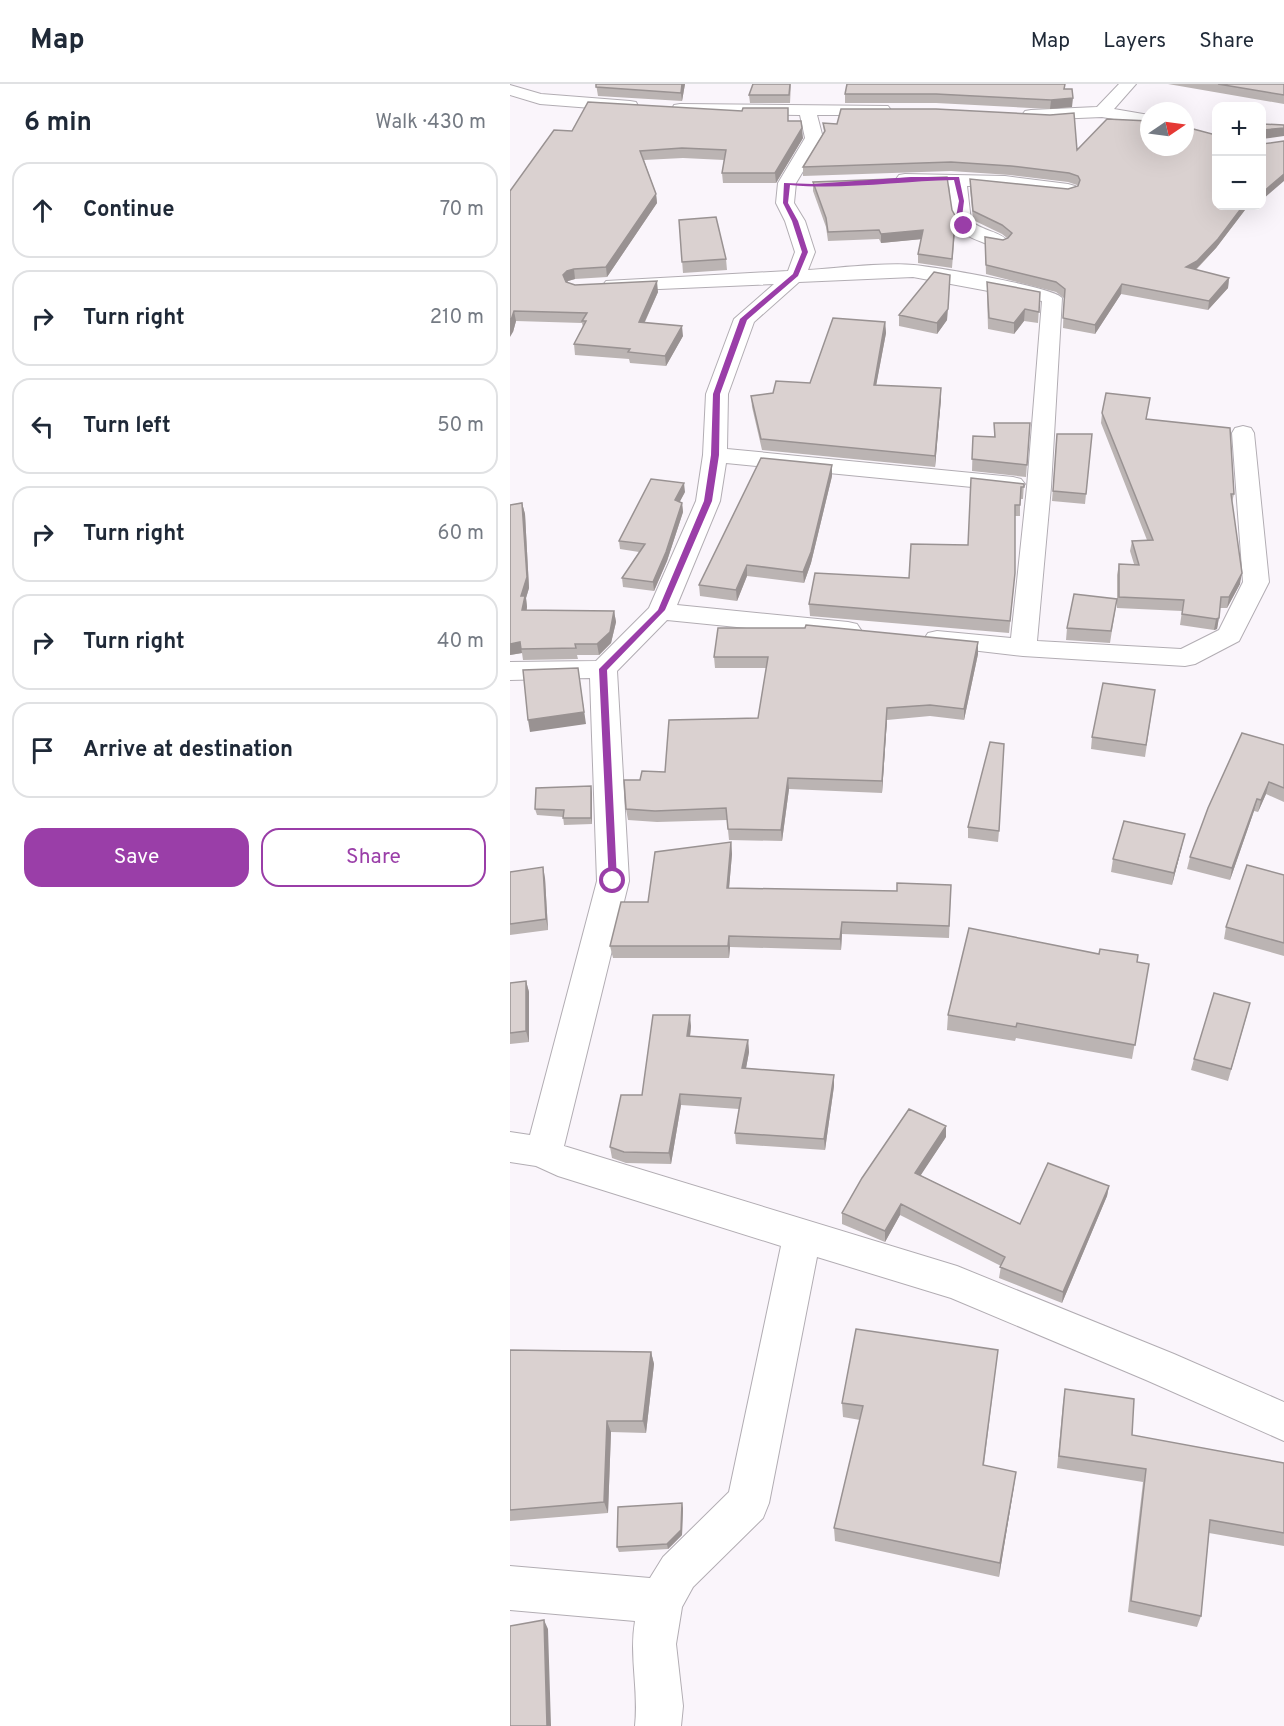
<!DOCTYPE html>
<meta charset="utf-8">
<style>
:root{--surface:#fff;--page:#f6f6f7;--text:#1f2937;--muted:#747a83;--line:#e0e1e3;--accent:#9a3ea8}
body{margin:0;font-family:Overpass,sans-serif;background:var(--page);color:var(--text)}
.controls{position:absolute;right:18px;top:18px;display:grid;overflow:hidden;border-radius:12px;box-shadow:0 6px 24px #0002}
.controls button{width:54px;height:54px;display:grid;place-items:center;padding:0;border:0;border-bottom:2px solid var(--line);background:var(--surface);color:var(--text);font:30px sans-serif}
.compass{position:absolute;left:630px;top:18px;width:54px;height:54px;border-radius:50%;background:var(--surface);box-shadow:0 6px 24px #0002;rotate:77deg}
.stop{position:absolute;width:18px;height:18px;margin:-14px;border:4px solid #9a3ea8;border-radius:50%;background:#fff}
.stop.end{background:#9a3ea8;border-color:#fff;box-shadow:0 2px 6px #0008}
.list{margin:0;padding:0;list-style:none}
h2{display:flex;justify-content:space-between;align-items:center;height:78px;margin:0;padding:0 24px;font-size:26px}
h2 small{font-size:20px;font-weight:400;color:var(--muted)}
.list li{display:grid;grid-template-columns:39px 1fr auto;gap:18px;align-items:center;box-sizing:border-box;height:96px;margin:0 12px 12px;padding:0 12px;border:2px solid var(--line);border-radius:18px}
.list b{display:block;font-size:22px;white-space:nowrap}
.list em{font-size:20px;font-style:normal;color:var(--muted)}
.actions{display:flex;gap:12px;padding:18px 24px}
.actions a{flex:1;padding:14px 0;border:2px solid var(--accent);border-radius:18px;text-align:center;font-size:21px;color:var(--accent)}
.actions .main{background:var(--accent);color:#fff}
.icon{flex:none;width:33px;height:33px;fill:none;stroke:currentColor;stroke-width:2;stroke-linecap:round;stroke-linejoin:round}
.map{position:relative;flex:none;width:774px;height:1642px;overflow:hidden}
header{display:flex;align-items:center;gap:36px;box-sizing:border-box;height:84px;padding:0 30px;background:var(--surface);border-bottom:2px solid var(--line)}
header strong{font-size:28px}
nav{display:flex;gap:33px;margin-inline-start:auto;font-size:21px}
main{display:flex}
aside{flex:1;background:var(--surface)}
.map>svg:first-child{display:block}
</style>
<header>
<strong>Map</strong>
<nav><a>Map</a><a>Layers</a><a>Share</a></nav>
</header>
<main>
<aside>
<h2>6 min<small>Walk · 430 m</small></h2>
<ul class="list">
<li><svg class="icon" aria-label="ahead" viewBox="0 0 24 24"><path d="M12 20V5M6 11l6-6 6 6"/></svg><div><b>Continue</b></div><em>70 m</em></li>
<li><svg class="icon" aria-label="right" viewBox="0 0 24 24"><path d="M7 20v-9h11M14 6l5 5-5 5"/></svg><div><b>Turn right</b></div><em>210 m</em></li>
<li><svg class="icon" aria-label="left" viewBox="0 0 24 24"><path d="M17 20v-9H6M10 6l-5 5 5 5"/></svg><div><b>Turn left</b></div><em>50 m</em></li>
<li><svg class="icon" aria-label="right" viewBox="0 0 24 24"><path d="M7 20v-9h11M14 6l5 5-5 5"/></svg><div><b>Turn right</b></div><em>60 m</em></li>
<li><svg class="icon" aria-label="right" viewBox="0 0 24 24"><path d="M7 20v-9h11M14 6l5 5-5 5"/></svg><div><b>Turn right</b></div><em>40 m</em></li>
<li><svg class="icon" aria-label="arrive" viewBox="0 0 24 24"><path d="M6 21V4h12l-3 4 3 4H6"/></svg><div><b>Arrive at destination</b></div></li>
</ul>
<div class="actions"><a class="main">Save</a><a>Share</a></div>
</aside>
<div class="map">
<svg width="774" height="1642" viewBox="0 0 774 1642">
<rect width="100%" height="100%" fill="#faf5fb"/>
<g fill="none" stroke-linecap="round" stroke-linejoin="round">
<!-- street casing -->
<g stroke="#b2adb3" stroke-width="2">
<path id="street" d="M609,0H626L604,25L639,31V41L592,33L521,36L515,35L512,31L515,27L521,26L587,23Z
M0,1L31,10L120,17L126,18L128,22L126,26L120,27L30,20L0,11Z
M170,20L378,22L381,26L378,30L372,31H307L313,54L286,99L284,119L295,137L305,168L298,186C330,184 374,178 404,181C425,183 545,203 552,214L541,403L527,557L671,565L709,546L733,498L722,349L725,344L733,342L741,344L744,349L759,498L729,557L685,580L675,582L513,572L418,561L414,555L418,549L427,547L501,554L517,403L532,217L403,193L289,198L244,238L218,310L217,365L503,393L511,395L515,400L511,405L503,407L216,379L210,417L167,521L338,538L347,540L351,546L347,552L338,554L157,536L107,587L119,797L54,1062L447,1182L664,1270L774,1318V1357L636,1296L441,1214L307,1173L259,1419L253,1434L183,1503L172,1523L166,1560L173,1622L171,1642H125C129,1606 119,1573 125,1537L0,1526V1482L140,1494L153,1473L219,1408L271,1162L48,1092L26,1082L0,1078V1048L20,1051L87,797L80,594L0,596V578L86,577L139,524L186,417L193,371L196,310L224,235L264,200L103,207L96,205L93,201L96,197L278,187L285,168L275,137L266,119L268,99L295,54L290,31L164,29L162,25L164,21Z
M395,90L495,92L558,100L565,102L567,106L565,110L558,112L495,102H457L461,137C472,147 490,147 499,158L496,162C487,164 481,162 472,158C438,146 443,133 439,101L389,99L386,95L389,91Z"/>
</g>
<!-- street -->
<use href="#street" fill="#fff" fill-rule="evenodd"/>
</g>
<!-- wall -->
<path fill="#bbb4b3" d="M86,0H175L172,17L88,12Z
M281,0L280,19H240L239,11Z
M337,0H555V5L562,23L540,25L426,19H335V10Z
M658,0H774V20Z
M279,37L293,54L266,99H213L212,89L214,76L173,74L134,76L146,110L147,119L97,193L65,195L58,197L57,198L65,201L148,208L135,238L173,252L156,282L120,279L119,275L65,271L64,260L73,243L72,239L6,237L3,248L0,107L62,47Z
M313,39L567,66L706,122H738L706,164L686,186L719,194L718,204L698,226L611,210L585,250L553,244L554,214L546,208L476,190L475,153L493,156L497,154L492,150L463,136L460,104V95L558,105L568,102L567,101L558,98L500,91L441,87L293,92V83L314,48Z
M303,98L442,126L448,137V146H445L442,184L408,179V170L411,155L371,159L369,155L318,157L316,143L303,107Z
M169,136L216,175L217,186L173,189Z
M440,191L437,236L427,250L389,242V231Z
M477,198L530,208L528,239L514,237L504,250L478,245L477,209Z
M375,238L376,249L366,301L431,315L425,383L252,366L242,323L241,312L263,309L300,299Z
M640,314L636,335L724,410L722,418L730,500L717,524H710L707,545L704,546L670,541L672,527L607,524V491L609,480H624L620,467L622,457L637,456L591,339L592,329Z
M484,339H520L516,393L462,387L463,352L484,353Z
M547,350H582L575,420L542,417Z
M322,392L301,479L294,499L237,492L227,517L190,512L189,501Z
M514,400L513,415H510V432H505L504,501L499,549L300,532L299,520L399,494L458,461Z
M175,408L169,418L172,419L173,428L157,477L144,507L113,503L112,494L129,468L110,465L109,457Z
M12,419L15,430L19,504L16,514L17,523V526L104,527L106,538L101,559L89,571H67L68,575L13,576L12,569L0,571V421Z
M607,515L600,559L556,556L557,544Z
M468,558V570L454,636L420,632L377,636L372,709L279,705L272,757L219,756L217,736L147,738L118,736L116,725L130,696L155,688L248,634L257,584H205L204,573Z
M645,606L635,673L581,665L582,653Z
M774,661V718L756,710L748,728L744,727L720,796L677,785L680,773Z
M82,709V740L54,741L53,733L27,731L25,725Z
M458,743L489,747L488,758L458,754Z
M221,758L222,770L219,804L387,807L441,801L439,854L332,850L331,866L220,863L219,874H103L100,862L138,818Z
M672,762L662,801L601,788L603,775Z
M0,788L35,794L38,846L0,851Z
M774,791V872L714,855L716,843Z
M627,878L639,880L622,975L506,954L505,957L437,946L438,931Z
M16,897L19,908V958L0,960V899Z
M737,931L718,997L681,986L684,975Z
M181,942L180,952L238,956L239,968L236,984L324,991V1002L315,1066L226,1060L225,1049L229,1025L171,1021L161,1080L116,1079L102,1074L100,1063L132,1011Z
M436,1053L410,1091L510,1140L599,1102L597,1112L552,1219L489,1194L491,1182L390,1131L375,1158L332,1140V1129Z
M0,1266L141,1268L144,1280L136,1349L101,1348L98,1429L0,1437Z
M488,1266L474,1381L504,1402L489,1493L325,1457L324,1444L350,1336L333,1333L332,1319Z
M555,1305L622,1351L774,1379V1462L699,1449L691,1532L687,1543L618,1528L633,1398L547,1384L553,1318Z
M173,1424L172,1451L158,1465L109,1468L107,1463Z"/>
<!-- shaded-wall -->
<path fill="#999292" d="M172,0H175L172,17L171,9Z
M563,14L562,23L540,25L541,16Z
M292,44L293,54L266,99L265,89Z
M774,44V52L752,55V48L753,46Z
M774,90V97L752,116V109Z
M146,110L147,119L97,193L96,183Z
M733,122H738L706,164L685,186L676,183Z
M413,146V155L371,159V150Z
M64,185L65,195L58,197L54,202L53,191L57,187Z
M440,191L437,236L427,250V239Z
M719,194L718,204L698,226L699,217Z
M147,197L148,208L130,248L129,238Z
M612,200L611,210L585,250V241Z
M515,225L514,237L504,250V239Z
M4,227L6,237L3,248L0,253V239Z
M375,238L376,249L364,313V301Z
M172,242L173,252L156,282L155,272Z
M431,304V315L425,383V372Z
M322,381V392L301,479L294,499L293,488Z
M174,399L175,408L166,425L165,416Z
M12,419L15,430L19,504L16,514L17,523L14,537L12,526L11,512Z
M172,419L173,428L157,477L144,507L143,498Z
M237,481V492L227,517L226,506Z
M732,489L730,500L717,524L719,513Z
M104,527L106,538L101,559L89,571L87,560Z
M709,534L707,545L704,546L706,535Z
M10,558L12,569L0,571V560Z
M468,558V570L454,636V625Z
M68,584L76,640L20,648L18,636Z
M377,624V636L372,709V697Z
M278,694L279,705L272,757L271,746Z
M759,698L756,710L748,728L751,716Z
M81,702L82,709V740L81,734Z
M747,715L744,727L720,796L722,784Z
M675,750L672,762L662,801L664,789Z
M221,758L222,770L218,816L217,804Z
M33,783L35,794L38,846L36,835Z
M332,838V850L331,866L330,855Z
M219,852L220,863L219,874L218,862Z
M16,897L19,908V958L16,947Z
M180,931L181,942L179,963L177,952Z
M238,956L239,968L234,995L232,984Z
M324,991V1002L315,1066L314,1055Z
M170,1010L171,1021L161,1080L159,1069Z
M436,1042V1053L405,1100V1089Z
M599,1102L597,1112L552,1219L553,1208Z
M391,1120L390,1131L375,1158V1147Z
M141,1268L144,1280L136,1349L133,1337Z
M97,1337L101,1348L98,1429L94,1418Z
M506,1388L504,1402L489,1493L490,1479Z
M172,1419L173,1424L172,1451L158,1465L157,1460Z
M34,1536L38,1545L41,1642H37Z"/>
<!-- building -->
<path fill="#dad1d0" stroke="#999292" stroke-width="1.5" d="M86,0H172L171,9L86,3Z
M243,0H280L279,11H239Z
M337,0H555L554,5H562L563,14L541,16L426,10H335Z
M708,0H774V11Z
M78,18L232,27L233,24H278V37H291L292,44L265,89H212L216,66L172,64L130,67L146,110L96,183L64,185L57,187L53,191L56,198L65,201L147,197L129,238L172,242L155,272L118,268L120,265L64,260L76,237H72L77,229L4,227L0,239V107L44,46L62,47Z
M331,25H426L540,31L564,29L567,66L597,35L639,37V63H675V41L676,43L706,51V122H733L708,155L687,177L676,183L719,194L699,217L612,200L585,241L553,234L555,205L546,198L476,181L475,153L493,156L498,154L502,149L492,141L463,127L460,95L558,105L568,102L570,96L568,92L559,89L501,82L441,78L293,83L315,47L313,39L327,40Z
M752,40L774,41V44L753,46L752,48Z
M752,54V60L774,57V90L752,109Z
M437,93L442,126L448,137H445L442,175L408,170L413,146L371,150L369,146L318,148L316,134L303,98Z
M206,133L216,175L172,178L169,136Z
M424,188L440,191L438,225L427,239L389,231Z
M477,198L530,208L529,228L515,225L504,239L479,234Z
M323,234L375,238L364,301L431,304L425,372L251,355L241,312L263,309L266,297L300,299Z
M596,309L640,314L636,335L720,344L724,410H721L732,489L719,513H711L709,534L706,535L672,530L674,516L609,513V480L629,481L622,457L643,456L592,329Z
M484,339H520L517,381L462,375L463,352L485,353Z
M547,350H582L576,410L543,407Z
M251,374L322,381L301,468L293,488L237,481L226,506L189,501Z
M461,394L514,400V403H511L510,421H505V489L500,537L299,520L305,489L399,494L401,460L458,461Z
M141,395L174,399L165,416L172,419L156,468L143,498L112,494L135,460L109,457Z
M12,419L17,493L11,512H15L12,526L104,527L100,548L87,560H65L66,564L11,565L10,558L0,560V421Z
M564,510L607,515L601,547L557,544Z
M296,541L468,558L454,625L420,621L377,624L372,697L278,694L271,746L218,745L216,724L145,727L116,725L114,696H130L132,687L155,688L159,636L248,634L258,573H204L208,544H295Z
M68,584L74,628L18,636L13,586Z
M593,599L645,606L636,661L582,653Z
M732,649L774,661V704L759,698L751,716L747,715L722,784L680,773L698,724Z
M480,658L494,660L489,747L458,743Z
M81,702V734H53L54,726L25,725L26,704Z
M614,737L675,750L664,789L603,775Z
M221,758L217,804L387,807V799L441,801L439,842L332,838L330,855L219,852L218,862H100L111,818H138L145,768Z
M737,781L774,791V859L716,843Z
M33,783L36,835L0,840V788Z
M459,844L589,870L590,865L628,871L627,878L639,880L625,961L507,939L506,943L438,931Z
M16,897V947L0,949V899Z
M704,909L740,919L721,985L684,975Z
M143,931H180L177,952L238,956L232,984L324,991L314,1055L225,1049L231,1014L170,1010L159,1069L114,1068L100,1063L111,1011H132Z
M399,1025L436,1042L405,1089L510,1140L538,1079L599,1102L553,1208L490,1183L495,1173L391,1120L375,1147L332,1129L352,1094Z
M346,1245L488,1266L473,1381L506,1388L490,1479L324,1444L353,1322L332,1319Z
M0,1266L141,1268L133,1337H97L94,1418L0,1426Z
M555,1305L624,1315L622,1351L774,1379V1449L700,1436L691,1532L621,1517L636,1385L549,1372Z
M172,1419L171,1446L157,1460L107,1463L108,1423Z
M34,1536L37,1642H0V1542Z"/>
<!-- route -->
<path fill="#9a3ea8" d="M401,93H449L454,117L452,133L456,143H452L446,133L449,117L444,96C390,97 334,106 280,101L278,119L288,137L298,168L288,192L237,236L210,310L209,371L202,417L155,526L97,586L107,797L106,800H99L89,585L148,526L194,417L201,371L203,310L230,235L283,190L292,168L282,137L273,119L274,99L303,100Z"/>
</svg>
<div class="controls">
<button>+</button>
<button>−</button>
</div>
<svg class="compass" viewBox="-18 -18 36 36"><path d="M0-13l5 13h-10z" fill="#e53935"/><path d="M0 13l5-13h-10z" fill="#747a83"/></svg>
<div class="stop" style="left:103px;top:797px"></div>
<div class="stop end" style="left:454px;top:142px"></div>
</div>
</main>
